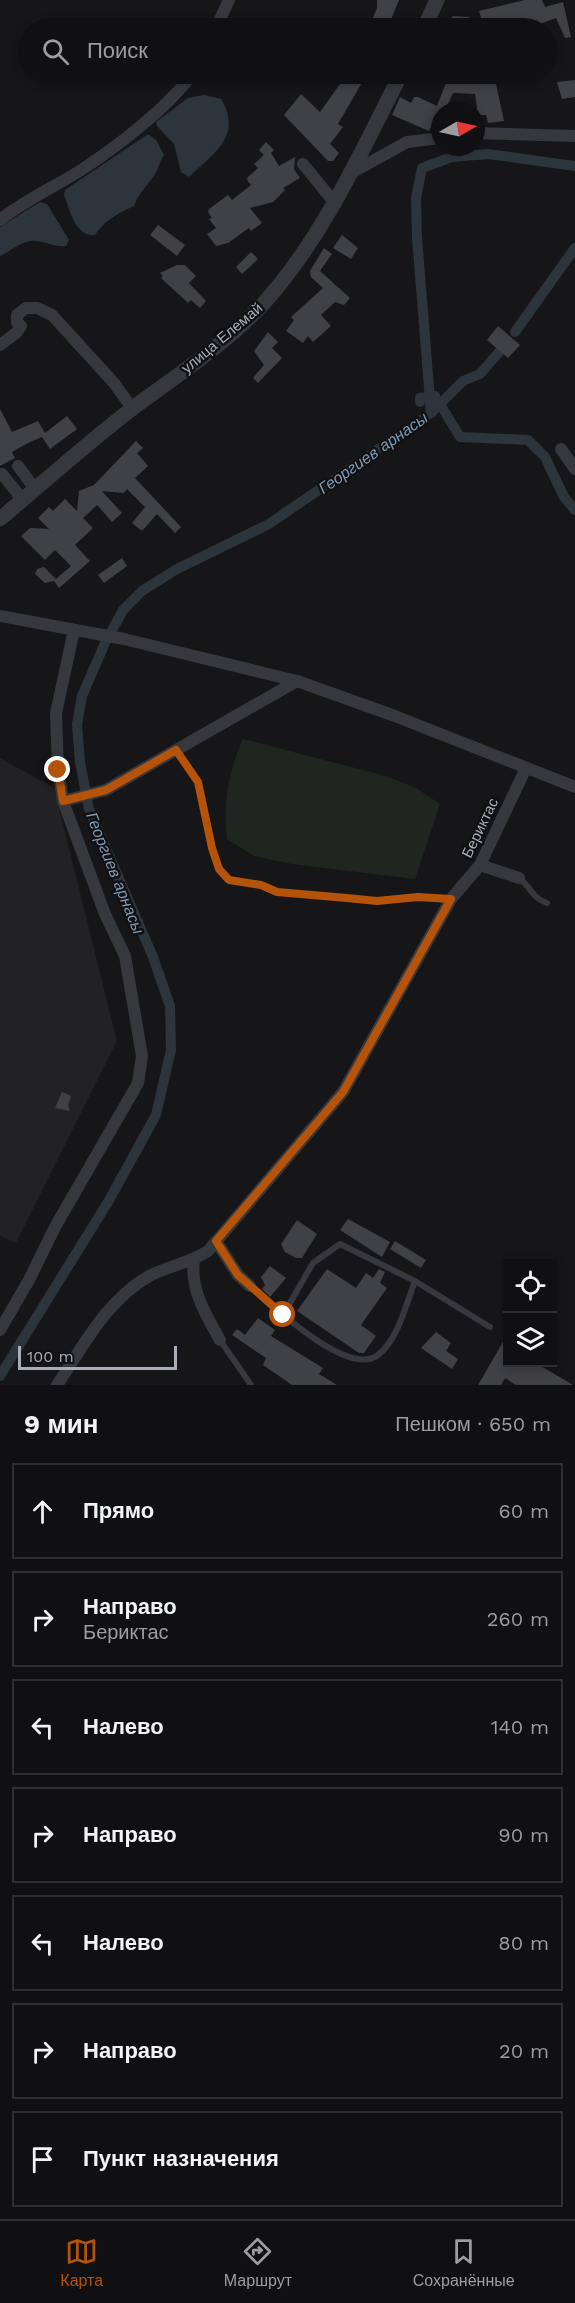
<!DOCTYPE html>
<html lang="ru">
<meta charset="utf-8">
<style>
:root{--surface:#101012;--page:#1e1e20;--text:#f1f3f6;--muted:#9c9d9f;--line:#303032;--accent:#b45309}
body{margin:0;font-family:"Work Sans",sans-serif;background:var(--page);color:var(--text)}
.controls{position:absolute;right:18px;bottom:18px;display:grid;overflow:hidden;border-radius:0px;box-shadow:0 3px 9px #0003}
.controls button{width:54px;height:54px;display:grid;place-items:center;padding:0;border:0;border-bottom:2px solid var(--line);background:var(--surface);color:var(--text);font:30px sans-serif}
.compass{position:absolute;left:431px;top:102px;width:54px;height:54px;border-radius:50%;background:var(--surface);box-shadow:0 3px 9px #0003;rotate:81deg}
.scale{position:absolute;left:18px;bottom:15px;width:159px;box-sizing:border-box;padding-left:6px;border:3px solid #a8adb8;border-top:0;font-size:16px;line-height:21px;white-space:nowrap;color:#a8adb8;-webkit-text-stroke:4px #111113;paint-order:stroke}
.stop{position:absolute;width:18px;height:18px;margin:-14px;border:4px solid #b45309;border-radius:50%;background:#fff}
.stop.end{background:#b45309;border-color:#fff;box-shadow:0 2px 6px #0008}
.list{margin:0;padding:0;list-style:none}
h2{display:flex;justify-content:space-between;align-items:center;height:78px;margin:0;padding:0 24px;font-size:26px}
h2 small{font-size:20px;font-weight:400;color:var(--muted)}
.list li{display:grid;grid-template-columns:39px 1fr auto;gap:18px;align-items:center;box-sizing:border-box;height:96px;margin:0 12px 12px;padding:0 12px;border:2px solid var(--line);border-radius:0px}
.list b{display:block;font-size:22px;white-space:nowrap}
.list p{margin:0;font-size:20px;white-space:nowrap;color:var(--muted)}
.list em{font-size:20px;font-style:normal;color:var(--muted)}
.icon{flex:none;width:33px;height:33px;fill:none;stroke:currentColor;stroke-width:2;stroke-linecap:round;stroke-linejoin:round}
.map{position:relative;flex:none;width:575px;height:1385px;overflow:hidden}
.search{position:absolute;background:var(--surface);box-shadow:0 3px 9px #0003;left:18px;right:18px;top:18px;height:66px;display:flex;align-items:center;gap:15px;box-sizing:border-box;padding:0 21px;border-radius:33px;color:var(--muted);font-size:22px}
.sheet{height:834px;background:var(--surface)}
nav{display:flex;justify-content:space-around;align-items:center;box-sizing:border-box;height:84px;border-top:2px solid var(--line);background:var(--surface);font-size:16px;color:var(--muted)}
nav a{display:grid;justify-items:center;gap:3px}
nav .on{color:var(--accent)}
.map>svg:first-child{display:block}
</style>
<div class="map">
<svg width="575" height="1385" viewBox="0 0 575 1385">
<rect width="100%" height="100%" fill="#161618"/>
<!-- built -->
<path fill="#222225" d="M0,758L54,788L117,1041L16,1243L0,1236Z"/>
<!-- green -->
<path fill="#1e261f" d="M243,739L386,776L416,788L440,804L415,879L292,864L254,856L227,839C223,803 228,772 243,739Z"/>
<!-- water -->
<path fill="#2c353c" d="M204,95L221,99C243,136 214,153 189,177L181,172L174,144L157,126L156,122L188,98Z
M148,134L156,140L164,155C159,162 158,171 153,177C146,187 138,194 134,206C118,213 104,221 95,235C75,237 70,210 64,195L65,190Z
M40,202L47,204L69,240L66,246C54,247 47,242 36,241C24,239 11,251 0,256V227Z"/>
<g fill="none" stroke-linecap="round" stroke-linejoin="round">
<!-- canal -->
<path stroke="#2c353c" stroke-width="10" d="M515,332L575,248
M420,402V398L435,396L460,437L528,440L545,457L564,497L575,510
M431,413L417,237L416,198L422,168L452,157L488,154L575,166
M0,1376L108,1202L156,1115L171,1050L170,1006L153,957L89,809L80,762L77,724L82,696L105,643L123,610L142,591L177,569L269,524L431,413L463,381L480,374L499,352"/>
</g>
<!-- building -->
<path fill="#404145" d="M377,0H399L389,24L370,25L377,8Z
M525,0H542L545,7L563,2L571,37L565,38L556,18L534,26L532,21L519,25L516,18L484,28L479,11Z
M453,16L469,17L468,28H449V20Z
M347,74H367L338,124L343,127L330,144L339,153L333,161H328L284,115L301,94L320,112Z
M494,75L504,121L488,123L486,115H478L475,94L453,93L445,111H440V122L435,120L436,115L429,131L392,115L400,97L411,103L414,97H418L437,106L447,80L459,83L482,84L481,77Z
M575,80V97L562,99L557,82Z
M266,142L274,150L271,153L279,166L295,157L294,169L300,178L283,188L285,190L273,202L250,208L262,223L251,231L249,228L228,243L216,246L207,234L216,228L209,219L212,218L208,212L209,209L228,195L232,200L251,185L247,180L248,177L258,168L254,164L264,155L259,150Z
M158,225L185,245L177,256L150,235Z
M342,235L358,248L351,259L333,248Z
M324,248L332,254L320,271L350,298L344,305L335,302L321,315L331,326L313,342L308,336L303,343L286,331L294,320L291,317L323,288L311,277L310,271Z
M251,252L258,259L242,274L236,267Z
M177,265H185L196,276L189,283L206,301L200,308L191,300L188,303L161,278L163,276L160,273Z
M498,326L520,345L508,358L487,340Z
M268,332L278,342L272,348L282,358L258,383L253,378L264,365L254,351Z
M0,409L12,432L38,421L45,433L67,416L77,429L50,449L42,437L30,442L12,452L15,458L0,466Z
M136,441L143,448L137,453L148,466L135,478L181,527L175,533L157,514L142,531L132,523L145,507L127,489L124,493L102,491L122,513L112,522L97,505L83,518L93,528L75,545L90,561L59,588L54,581L45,583L35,574L37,569L44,567L56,579L71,566L55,550L45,560L21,536L30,528L49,529L38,518L49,507L53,511L65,499L77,511L79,491L94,485Z
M122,558L127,566L104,583L98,575Z
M62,1092L71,1096L68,1105L70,1111L55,1108Z
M348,1219L390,1242L382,1257L340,1230Z
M297,1220L317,1234L302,1258H296L285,1252L281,1244Z
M395,1241L426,1260L421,1268L390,1249Z
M270,1266L286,1278L270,1297L262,1289L265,1285L261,1277Z
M327,1269L356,1288L366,1273L373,1278L379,1269L385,1272L380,1283L387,1288L361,1325L376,1336L364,1353H359L297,1311Z
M258,1318L275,1330L271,1336L323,1368L319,1374L337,1385H292L263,1365L266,1358L232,1335L237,1329L245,1335Z
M436,1332L451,1343L446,1351L458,1359L452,1369L421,1348Z
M507,1335V1362H534L573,1385H516L505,1378L501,1385H478Z"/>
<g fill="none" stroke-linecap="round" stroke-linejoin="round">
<!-- service -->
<path stroke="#37383d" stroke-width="6" d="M176,750L198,782L212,848L219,869L229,880L261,885L277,892L347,898L377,901L418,897L451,899
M519,878C531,887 532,898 547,903
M250,1286C273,1306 348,1378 378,1355C398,1340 406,1304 415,1281
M283,1315L313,1263L340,1244L415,1281L490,1327
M220,1340L251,1385"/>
<!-- minor -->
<path stroke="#37383d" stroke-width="12" d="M216,28L229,0
M476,133L575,136
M303,164L334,202
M353,172L407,142L440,138
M0,220C24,201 52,188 78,172C114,149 168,108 192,74
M0,345L16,333L21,326L17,322V315L26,308H37L52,315L114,383L132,408
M561,449L575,469
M18,466L35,489
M2,474L23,500
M0,616L124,639L297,681L395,716L575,787
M63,801L106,790L297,681
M480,865L519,878
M216,1241L238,1275L250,1286
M194,1260C190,1290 206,1315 220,1340
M0,1330L29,1280L55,1227L138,1083L142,1056L125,956L105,914L63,801L58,770L56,713L74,630
M57,1385C84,1345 106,1301 149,1276C168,1266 190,1263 208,1251L343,1092L451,899L480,865L526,768"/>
<!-- tertiary -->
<path stroke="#37383d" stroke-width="15" d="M424,28L437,0
M0,519C44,482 87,443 133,408C177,375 226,344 264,303C324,236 361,152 401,74"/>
</g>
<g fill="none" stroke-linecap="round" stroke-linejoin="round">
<!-- route -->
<path stroke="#b45309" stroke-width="8" d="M58,770L63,801L106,790L176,750L198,782L212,848L219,869L229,880L261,885L277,892L347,898L377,901L418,897L451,899L343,1092L216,1241L238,1275L283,1315"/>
</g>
<g text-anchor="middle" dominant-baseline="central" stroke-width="5" stroke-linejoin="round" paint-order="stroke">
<!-- street labels -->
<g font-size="15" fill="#a8adb8" stroke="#111113">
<text transform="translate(222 338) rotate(-40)">улица Елемай</text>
<text transform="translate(480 828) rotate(-64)">Бериктас</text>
</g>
<!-- water labels -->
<g font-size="16" font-style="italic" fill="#7f9bb3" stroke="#111113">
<text transform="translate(373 453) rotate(-35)">Георгиев арнасы</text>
<text transform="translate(115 873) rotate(68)">Георгиев арнасы</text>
</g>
</g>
</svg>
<div class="controls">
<button><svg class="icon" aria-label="locate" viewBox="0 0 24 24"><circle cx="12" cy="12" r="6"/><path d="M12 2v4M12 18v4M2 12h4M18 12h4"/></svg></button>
<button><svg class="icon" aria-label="layers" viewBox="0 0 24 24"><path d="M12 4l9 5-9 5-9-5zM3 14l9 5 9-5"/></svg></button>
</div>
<svg class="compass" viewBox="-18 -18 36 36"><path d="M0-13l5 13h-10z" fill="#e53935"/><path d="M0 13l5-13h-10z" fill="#9c9d9f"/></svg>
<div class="scale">100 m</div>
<div class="stop" style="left:283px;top:1315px"></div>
<div class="stop end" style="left:58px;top:770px"></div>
<div class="search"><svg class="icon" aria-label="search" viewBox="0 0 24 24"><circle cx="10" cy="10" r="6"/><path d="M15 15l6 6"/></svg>Поиск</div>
</div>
<section class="sheet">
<h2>9 мин<small>Пешком · 650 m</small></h2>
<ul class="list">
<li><svg class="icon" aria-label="ahead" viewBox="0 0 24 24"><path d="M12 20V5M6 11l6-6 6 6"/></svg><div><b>Прямо</b></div><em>60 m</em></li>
<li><svg class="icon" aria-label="right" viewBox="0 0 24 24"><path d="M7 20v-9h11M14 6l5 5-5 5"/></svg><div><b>Направо</b><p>Бериктас</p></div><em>260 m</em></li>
<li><svg class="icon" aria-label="left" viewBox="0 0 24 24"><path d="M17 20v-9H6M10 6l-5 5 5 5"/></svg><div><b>Налево</b></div><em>140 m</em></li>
<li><svg class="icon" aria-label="right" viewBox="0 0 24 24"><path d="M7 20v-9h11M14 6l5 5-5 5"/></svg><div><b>Направо</b></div><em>90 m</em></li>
<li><svg class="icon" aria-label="left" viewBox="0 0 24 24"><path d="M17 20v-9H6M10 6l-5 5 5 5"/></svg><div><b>Налево</b></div><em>80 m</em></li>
<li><svg class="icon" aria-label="right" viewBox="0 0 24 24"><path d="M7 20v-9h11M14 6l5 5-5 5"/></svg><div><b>Направо</b></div><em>20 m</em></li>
<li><svg class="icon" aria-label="arrive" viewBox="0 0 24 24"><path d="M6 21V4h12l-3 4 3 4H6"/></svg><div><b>Пункт назначения</b></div></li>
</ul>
</section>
<nav>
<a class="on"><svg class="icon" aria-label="map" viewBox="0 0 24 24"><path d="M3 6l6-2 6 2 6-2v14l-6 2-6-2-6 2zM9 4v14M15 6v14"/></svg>Карта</a>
<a><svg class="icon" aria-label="directions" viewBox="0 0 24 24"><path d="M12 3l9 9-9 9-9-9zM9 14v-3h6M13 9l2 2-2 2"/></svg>Маршрут</a>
<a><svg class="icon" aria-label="saved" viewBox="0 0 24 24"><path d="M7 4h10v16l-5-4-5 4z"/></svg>Сохранённые</a>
</nav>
